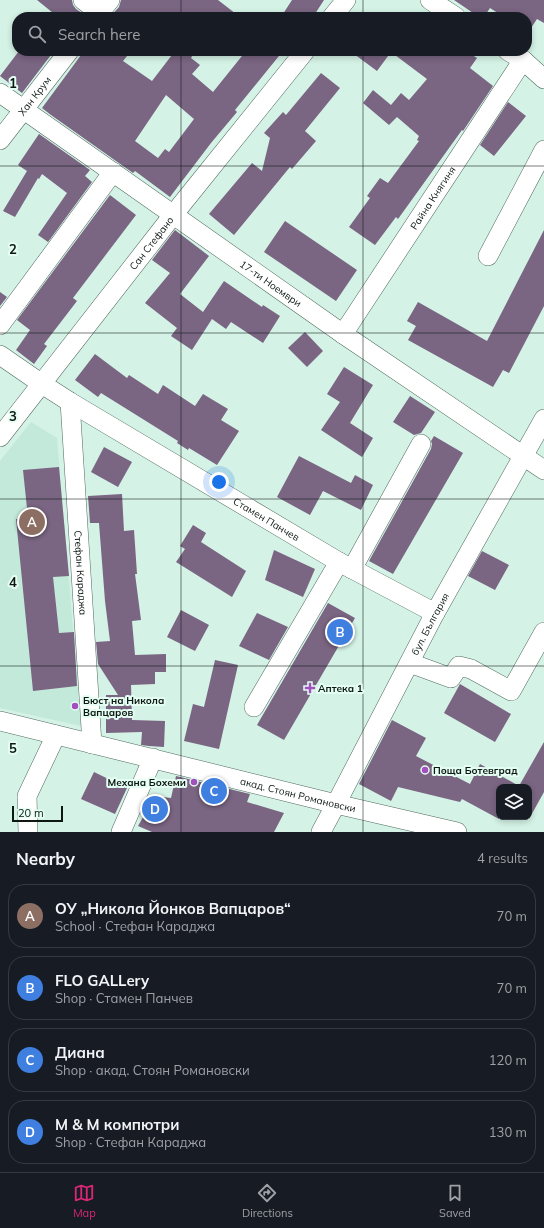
<!DOCTYPE html>
<meta charset="utf-8">
<style>
:root{--surface:#171b24;--page:#242831;--text:#f1f3f6;--muted:#9ea1a6;--line:#363941;--accent:#db2777}
body{margin:0;font-family:Mulish,sans-serif;background:var(--page);color:var(--text)}
.controls{position:absolute;right:12px;bottom:12px;display:grid;overflow:hidden;border-radius:8px;box-shadow:0 2px 6px #0003}
.controls button{width:36px;height:36px;display:grid;place-items:center;padding:0;border:0;border-bottom:1px solid var(--line);background:var(--surface);color:var(--text);font:20px sans-serif}
.scale{position:absolute;left:12px;bottom:10px;width:51px;box-sizing:border-box;padding-left:4px;border:2px solid #0d1813;border-top:0;font-size:11px;line-height:14px;white-space:nowrap;color:#0d1813;-webkit-text-stroke:3px #e5fef3;paint-order:stroke}
.you{position:absolute;left:219px;top:482px;width:14px;height:14px;margin:-10px;border:3px solid #fff;border-radius:50%;background:#1a73e8;box-shadow:0 0 0 6px #1a73e833}
.badge{display:grid;place-items:center;width:26px;height:26px;border-radius:50%;background:var(--accent);color:#fff;font-size:13px;font-weight:700}
.pin{position:absolute;translate:-50% -50%;border:2px solid #fff;box-shadow:0 1px 4px #0006}
.list{margin:0;padding:0;list-style:none}
h2{display:flex;justify-content:space-between;align-items:center;height:52px;margin:0;padding:0 16px;font-size:17px}
h2 small{font-size:13px;font-weight:400;color:var(--muted)}
.list li{display:grid;grid-template-columns:26px 1fr auto;gap:12px;align-items:center;box-sizing:border-box;height:64px;margin:0 8px 8px;padding:0 8px;border:1px solid var(--line);border-radius:16px}
.list b{display:block;font-size:15px;white-space:nowrap}
.list p{margin:0;font-size:13px;white-space:nowrap;color:var(--muted)}
.list em{font-size:13px;font-style:normal;color:var(--muted)}
.icon{flex:none;width:22px;height:22px;fill:none;stroke:currentColor;stroke-width:2;stroke-linecap:round;stroke-linejoin:round}
.map{position:relative;flex:none;width:544px;height:832px;overflow:hidden}
.search{position:absolute;background:var(--surface);box-shadow:0 2px 6px #0003;left:12px;right:12px;top:12px;height:44px;display:flex;align-items:center;gap:10px;box-sizing:border-box;padding:0 14px;border-radius:16px;color:var(--muted);font-size:15px}
.sheet{height:340px;background:var(--surface)}
nav{display:flex;justify-content:space-around;align-items:center;box-sizing:border-box;height:56px;border-top:1px solid var(--line);background:var(--surface);font-size:11px;color:var(--muted)}
nav a{display:grid;justify-items:center;gap:2px}
nav .on{color:var(--accent)}
.map>svg:first-child{display:block}
</style>
<div class="map">
<svg width="544" height="832" viewBox="0 0 544 832">
<rect width="100%" height="100%" fill="#d4f2e5"/>
<!-- built -->
<path fill="#c2e9d9" d="M31,422L57,438L81,726L0,708V461Z"/>
<!-- building -->
<path fill="#7a6582" fill-rule="evenodd" d="M37,0H72L73,5L76,9L85,15V17H58Z
M121,0H218L240,17H110L119,7Z
M292,0H324L313,17H281Z
M454,0H544V23L537,19L527,34V17H504L490,8L484,17H479Z
M19,51H54L22,93L0,76Z
M84,51H131L123,61L152,81L175,51H195L191,58L200,65L192,74L213,92L246,51H283L235,110L237,112L211,143L170,197L135,171L133,173L51,115L42,108ZM166,95L194,119L169,152L165,149L158,158L135,141Z
M350,51H449L457,56L461,51H466L477,58L470,68L493,86L463,131L462,130L398,219L396,217L375,245L349,227L370,198L367,196L380,178L388,183L419,141L417,140L419,136L397,117L389,125L363,103L373,90L391,105L401,93L409,100L427,79L391,52L377,71Z
M321,73L340,88L305,131L316,141L292,169L290,167L234,235L209,214L252,163L262,171L270,138L264,133L283,112L286,115Z
M508,102L526,116L494,156L480,145Z
M39,134L90,170L85,176L92,182L48,242L38,235L67,193L42,174L39,179L38,178L15,217L3,211L27,171L18,165Z
M110,195L136,215L73,298L77,301L44,344L47,346L34,364L16,350L30,330L17,320Z
M285,221L357,270L336,301L264,252Z
M175,230L209,256L180,294L203,312L224,281L262,307L263,305L280,316L263,343L231,322L226,329L212,319L192,350L171,336L177,328L145,303L170,273L152,260Z
M544,230V306L509,373L503,370L493,387L408,340L416,326L407,321L418,302L487,341Z
M0,292L7,297L0,306Z
M305,332L323,351L307,367L288,348Z
M95,354L127,378L129,375L158,394L163,385L195,406L203,394L228,409L221,420L239,431L217,465L189,448L188,450L177,443L178,441L101,393L98,397L75,380Z
M344,367L373,385L350,423L373,438L362,457L321,430L340,402L327,394Z
M410,396L435,412L421,433L414,435L393,422Z
M434,436L463,453L393,574L369,561L431,449L432,444L431,441Z
M104,447L132,462L118,487L91,472Z
M299,456L351,483L355,475L373,485L361,510L323,491L310,515L277,497Z
M59,467L69,576L53,577L59,633L74,632L77,686L33,691L16,519L28,518L23,470Z
M122,494L124,531L134,530L137,574H135L141,620L132,621L135,655L166,654V672H155V684L131,685L132,720L165,721L164,747L149,746L141,745L142,732L106,733V695H118L98,664L96,642L110,641L105,601L99,523H90L88,496Z
M193,525L206,533L201,542L246,571L232,597L176,562L185,549L180,546Z
M274,550L315,569L303,597L265,580Z
M482,551L509,565L495,590L468,576Z
M328,603L355,618L284,740L257,725Z
M181,610L209,625L195,651L167,637Z
M257,613L288,627L269,660L239,646Z
M215,660L238,665L219,749L184,741L193,704L204,707Z
M460,684L511,714L495,742L444,713Z
M392,720L426,738L416,756L470,784L480,764L519,786L544,742V792L529,819V787H499V819L462,799L460,802L398,787L391,801L359,784Z
M94,772L127,788L115,814L81,799Z
M176,776L250,794L247,802L284,813L274,832H152L138,826L155,796L171,798Z"/>
<g fill="none" stroke-linecap="round" stroke-linejoin="round">
<!-- minor casing -->
<g stroke="#516b60" stroke-width="20">
<g id="minor">
<path d="M83,0L100,13"/>
<path d="M430,0L456,17"/>
<path d="M96,17L110,0"/>
<path d="M332,17L346,0"/>
<path d="M508,51L523,60L544,79"/>
<path id="s1" d="M0,93L343,334L544,470"/>
<path id="s2" d="M0,140L69,51"/>
<path d="M488,256L544,150"/>
<path d="M0,325L113,172"/>
<path id="s3" d="M343,334L523,60"/>
<path id="s4" d="M0,355L42,384L70,402L339,562L435,613"/>
<path id="s5" d="M70,402L92,744"/>
<path id="s6" d="M0,437L173,215L305,51"/>
<path d="M352,569L421,444"/>
<path d="M410,663L451,678L459,666L471,669L511,691L544,632"/>
<path d="M254,707L339,562"/>
<path id="s7" d="M0,721L336,804L457,832"/>
<path d="M28,832L27,796L56,735"/>
<path d="M121,832L153,758"/>
<path id="s8" d="M321,832L336,804L435,613L544,419"/>
</g>
</g>
<!-- minor -->
<use href="#minor" stroke="#fff" stroke-width="19"/>
</g>
<!-- grid -->
<path fill="none" stroke="#0d1813" stroke-width="1" stroke-opacity="0.55" d="M181,0V17M363,0V17M181,51V832M363,51V832M0,166H544M0,333H544M0,499H544M0,666H544"/>
<!-- markers -->
<g fill="#a350bf" stroke="#e5fef3" stroke-width="1.5">
<path d="M308 682h4v4h4v4h-4v4h-4v-4h-4v-4h4z"/>
<circle cx="75" cy="706" r="4"/>
<circle cx="425" cy="770" r="4"/>
<circle cx="194" cy="782" r="4"/>
</g>
<g text-anchor="middle" dominant-baseline="central" stroke-width="4" stroke-linejoin="round" paint-order="stroke">
<!-- street labels -->
<g font-size="10" fill="#0d1813" stroke="#e5fef3">
<text stroke="none"><textPath href="#s2" startOffset="56">Хан Крум</textPath></text>
<text stroke="none"><textPath href="#s3" startOffset="163">Райна Княгиня</textPath></text>
<text stroke="none"><textPath href="#s6" startOffset="246">Сан Стефано</textPath></text>
<text stroke="none"><textPath href="#s1" startOffset="331">17-ти Ноември</textPath></text>
<text stroke="none"><textPath href="#s4" startOffset="313">Стамен Панчев</textPath></text>
<text stroke="none"><textPath href="#s5" startOffset="171">Стефан Караджа</textPath></text>
<text stroke="none"><textPath href="#s8" startOffset="235">бул. България</textPath></text>
<text stroke="none"><textPath href="#s7" startOffset="307">акад. Стоян Романовски</textPath></text>
</g>
<!-- poi labels -->
<g font-size="10" font-weight="bold" fill="#0d1813" stroke="#e5fef3" text-anchor="start">
<text x="318" y="688">Аптека 1</text>
<text x="83" y="700">Бюст на Никола<tspan x="83" dy="12">Вапцаров</tspan></text>
<text x="433" y="770">Поща Ботевград</text>
<text x="186" y="782" text-anchor="end">Механа Бохеми</text>
</g>
</g>
<g font-size="13" text-anchor="middle" font-weight="bold" fill="#0d1813" stroke="#e5fef3" stroke-width="4" stroke-linejoin="round" paint-order="stroke">
<text x="13" y="88">1</text>
<text x="13" y="254">2</text>
<text x="13" y="421">3</text>
<text x="13" y="587">4</text>
<text x="13" y="753">5</text>
</g>
</svg>
<div class="controls">
<button><svg class="icon" aria-label="layers" viewBox="0 0 24 24"><path d="M12 4l9 5-9 5-9-5zM3 14l9 5 9-5"/></svg></button>
</div>
<div class="scale">20 m</div>
<div class="you"></div>
<div class="pin badge" style="left:32px;top:522px;background:#8d6e63">A</div>
<div class="pin badge" style="left:340px;top:632px;background:#3f7fe0">B</div>
<div class="pin badge" style="left:214px;top:791px;background:#3f7fe0">C</div>
<div class="pin badge" style="left:155px;top:809px;background:#3f7fe0">D</div>
<div class="search"><svg class="icon" aria-label="search" viewBox="0 0 24 24"><circle cx="10" cy="10" r="6"/><path d="M15 15l6 6"/></svg>Search here</div>
</div>
<section class="sheet">
<h2>Nearby<small>4 results</small></h2>
<ul class="list">
<li><span class="badge" style="background:#8d6e63">A</span><div><b>ОУ „Никола Йонков Вапцаров“</b><p>School · Стефан Караджа</p></div><em>70 m</em></li>
<li><span class="badge" style="background:#3f7fe0">B</span><div><b>FLO GALLery</b><p>Shop · Стамен Панчев</p></div><em>70 m</em></li>
<li><span class="badge" style="background:#3f7fe0">C</span><div><b>Диана</b><p>Shop · акад. Стоян Романовски</p></div><em>120 m</em></li>
<li><span class="badge" style="background:#3f7fe0">D</span><div><b>М &amp; М компютри</b><p>Shop · Стефан Караджа</p></div><em>130 m</em></li>
</ul>
</section>
<nav>
<a class="on"><svg class="icon" aria-label="map" viewBox="0 0 24 24"><path d="M3 6l6-2 6 2 6-2v14l-6 2-6-2-6 2zM9 4v14M15 6v14"/></svg>Map</a>
<a><svg class="icon" aria-label="directions" viewBox="0 0 24 24"><path d="M12 3l9 9-9 9-9-9zM9 14v-3h6M13 9l2 2-2 2"/></svg>Directions</a>
<a><svg class="icon" aria-label="saved" viewBox="0 0 24 24"><path d="M7 4h10v16l-5-4-5 4z"/></svg>Saved</a>
</nav>
